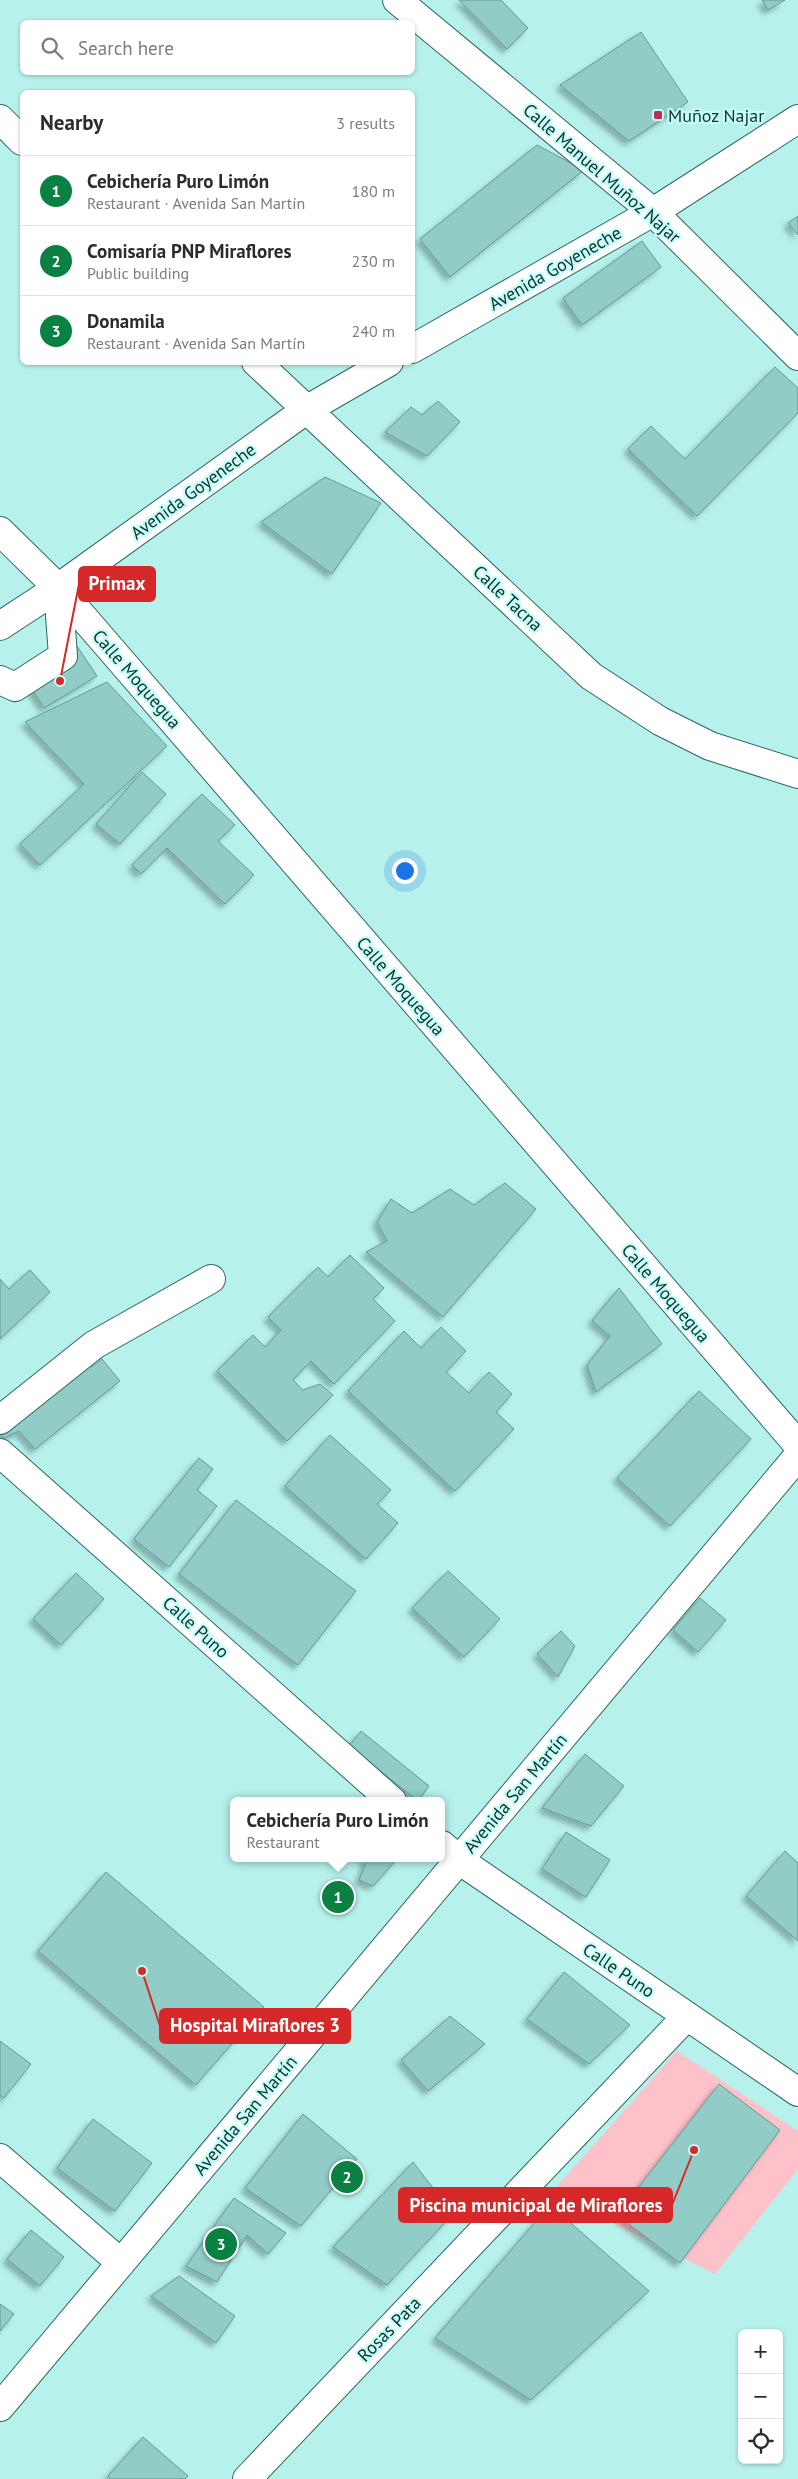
<!DOCTYPE html>
<meta charset="utf-8">
<style>
:root{--surface:#fff;--page:#f2f2f3;--text:#2b2b33;--muted:#7c7c81;--line:#e1e1e2;--accent:#0b8043}
body{margin:0;font-family:"PT Sans",sans-serif;background:var(--page);color:var(--text)}
.controls{position:absolute;right:15px;bottom:15px;display:grid;overflow:hidden;border-radius:8px;box-shadow:0 1px 4px #0004}
.controls button{width:45px;height:45px;display:grid;place-items:center;padding:0;border:0;border-bottom:1px solid var(--line);background:var(--surface);color:var(--text);font:25px sans-serif}
.you{position:absolute;left:404px;top:870px;width:18px;height:18px;margin:-12px;border:4px solid #fff;border-radius:50%;background:#1a73e8;box-shadow:0 0 0 8px #1a73e833}
.badge{display:grid;place-items:center;width:32px;height:32px;border-radius:50%;background:var(--accent);color:#fff;font-size:16px;font-weight:700}
.pin{position:absolute;translate:-50% -50%;border:2px solid #fff;box-shadow:0 1px 5px #0006}
.popup{position:absolute;left:230px;top:1797px;width:215px;height:65px;box-sizing:border-box;display:grid;place-content:center;border-radius:8px;background:var(--surface);filter:drop-shadow(0 1px 4px #0005);font-size:16px;white-space:nowrap;color:var(--muted)}
.popup b{font-size:19px;color:var(--text)}
.popup::after{content:'';position:absolute;left:50%;top:100%;margin-left:-10px;border:10px solid transparent;border-top-color:var(--surface)}
.list{margin:0;padding:0;list-style:none}
h2{display:flex;justify-content:space-between;align-items:center;height:65px;margin:0;padding:0 20px;font-size:21px}
h2 small{font-size:16px;font-weight:400;color:var(--muted)}
.list li{display:grid;grid-template-columns:32px 1fr auto;gap:15px;align-items:center;box-sizing:border-box;height:70px;padding:0 20px;border-top:1px solid var(--line)}
.list b{display:block;font-size:19px;white-space:nowrap}
.list p{margin:0;font-size:16px;white-space:nowrap;color:var(--muted)}
.list em{font-size:16px;font-style:normal;color:var(--muted)}
.icon{flex:none;width:28px;height:28px;fill:none;stroke:currentColor;stroke-width:2;stroke-linecap:round;stroke-linejoin:round}
.map{position:relative;flex:none;width:798px;height:2479px;overflow:hidden}
.search{position:absolute;background:var(--surface);box-shadow:0 1px 4px #0004;left:20px;top:20px;width:395px;height:55px;display:flex;align-items:center;gap:12px;box-sizing:border-box;padding:0 18px;border-radius:8px;color:var(--muted);font-size:19px}
.panel{position:absolute;background:var(--surface);box-shadow:0 1px 4px #0004;left:20px;top:90px;width:395px;height:275px;border-radius:8px}
.map>svg:first-child{display:block}
</style>
<div class="map">
<svg width="798" height="2479" viewBox="0 0 798 2479">
<defs>
<filter id="shadow"><feDropShadow dx="-4.5" dy="4.5" stdDeviation="2.5" flood-color="#0004"/></filter>
</defs>
<rect width="100%" height="100%" fill="#b6f1eb"/>
<!-- green -->
<path fill="#fdc1ca" d="M677,2051L798,2131V2169L715,2274L552,2192Z"/>
<!-- building -->
<path fill="#91ccc6" stroke="#619a95" filter="url(#shadow)" d="M459,0H501L528,28L507,49Z
M762,0H785L768,10Z
M641,32L688,102L629,141L560,85Z
M537,145L584,170L450,277L420,239Z
M798,216V235L788,223Z
M642,241L661,267L582,325L563,298Z
M775,367L798,388V413L697,516L628,449L651,426L685,459Z
M438,401L460,422L427,456L385,432L411,407L422,415Z
M325,477L381,503L332,574L261,522Z
M77,646L97,676L44,708L25,678Z
M107,682L167,746L40,865L20,844L84,784L25,722Z
M142,772L166,794L120,844L96,824Z
M202,794L235,825L218,841L254,875L225,904L167,848L141,874L132,865Z
M505,1183L536,1209L443,1317L366,1252L387,1241L377,1222L391,1199L412,1213L450,1189L474,1205Z
M350,1255L384,1288L373,1299L395,1321L334,1384L311,1361L293,1380L303,1390L320,1384L333,1395L287,1441L217,1371L253,1335L265,1347L281,1330L268,1317L318,1267L328,1277Z
M30,1270L50,1292L0,1339V1279L9,1289Z
M619,1288L662,1344L596,1392L587,1365L610,1336L592,1321Z
M441,1327L466,1351L446,1372L469,1393L489,1372L512,1394L496,1412L514,1429L455,1491L348,1391L404,1331L421,1348Z
M79,1351L92,1367L102,1359L120,1381L35,1449L19,1431L4,1438L0,1433V1415Z
M699,1391L751,1439L670,1526L617,1478Z
M330,1435L391,1490L377,1504L398,1523L366,1559L285,1486Z
M199,1458L213,1469L197,1490L217,1506L169,1567L134,1539Z
M236,1500L356,1591L298,1665L179,1574Z
M448,1571L500,1619L464,1657L412,1608Z
M76,1573L104,1599L61,1645L33,1619Z
M700,1598L726,1620L698,1652L673,1630Z
M561,1631L575,1646L558,1677L537,1654Z
M361,1731L429,1786L418,1801L349,1746Z
M585,1754L624,1786L591,1826L542,1808Z
M566,1832L610,1860L586,1897L542,1869Z
M785,1851L798,1863V1941L746,1896Z
M361,1858H398L373,1886L359,1880L366,1862Z
M106,1872L264,2007L196,2085L38,1951Z
M564,1972L630,2025L589,2064L527,2019Z
M450,2016L485,2044L428,2091L401,2060Z
M0,2041L31,2064L4,2098L0,2095Z
M719,2084L780,2130L680,2263L617,2215Z
M303,2114L357,2159L301,2226L245,2188Z
M93,2119L152,2163L115,2211L57,2168Z
M413,2162L453,2214L387,2285L333,2247Z
M234,2198L286,2233L268,2254L247,2235L217,2282L186,2266Z
M550,2205L649,2291L531,2400L435,2338Z
M31,2230L64,2257L40,2286L7,2259Z
M179,2276L235,2316L216,2343L151,2296Z
M0,2304L14,2314L0,2331Z
M143,2437L188,2476L185,2479H111L108,2476Z"/>
<g fill="none" stroke-linecap="round" stroke-linejoin="round">
<!-- minor casing -->
<g stroke="#2e6763" stroke-width="30">
<path id="minor" d="M0,119L22,141
M653,212L798,356
M256,362L591,676L660,721L710,746L798,774
M0,531L58,588L798,1445
M0,680L15,687L63,656L58,588
M0,1420L94,1345L211,1279
M0,1453L392,1801
M442,1845L459,1860L798,2092
M0,2158L121,2263
M0,2407L798,1456
M247,2479L687,2016"/>
</g>
<!-- major casing -->
<g stroke="#2e6763" stroke-width="30">
<path id="major" d="M397,0L653,212
M412,349L653,212L798,119
M0,626L58,588L306,410L389,362"/>
</g>
<!-- minor -->
<use href="#minor" stroke="#fff" stroke-width="28"/>
<!-- major -->
<use href="#major" stroke="#fff" stroke-width="28"/>
</g>
<!-- markers -->
<rect fill="#bd2e58" stroke="#c3fff9" stroke-width="2" x="653" y="110" width="10" height="10" rx="2.5"/>
<g text-anchor="middle" dominant-baseline="central" stroke-width="4.5" stroke-linejoin="round" paint-order="stroke">
<!-- poi labels -->
<g font-size="18" fill="#172f2d" stroke="#c3fff9" text-anchor="start">
<text x="668" y="115">Muñoz Najar</text>
</g>
<!-- street labels -->
<g font-size="18" fill="#172f2d" stroke="#c3fff9">
<text transform="translate(602 173) rotate(41)">Calle Manuel Muñoz Najar</text>
<text transform="translate(555 268) rotate(-30)">Avenida Goyeneche</text>
<text transform="translate(193 491) rotate(-36)">Avenida Goyeneche</text>
<text transform="translate(508 598) rotate(43)">Calle Tacna</text>
<text transform="translate(137 679) rotate(49)">Calle Moquegua</text>
<text transform="translate(401 986) rotate(49)">Calle Moquegua</text>
<text transform="translate(666 1293) rotate(49)">Calle Moquegua</text>
<text transform="translate(196 1627) rotate(42)">Calle Puno</text>
<text transform="translate(515 1793) rotate(-50)">Avenida San Martín</text>
<text transform="translate(619 1970) rotate(34)">Calle Puno</text>
<text transform="translate(245 2115) rotate(-50)">Avenida San Martín</text>
<text transform="translate(389 2329) rotate(-46)">Rosas Pata</text>
</g>
</g>
<!-- callouts -->
<path fill="none" stroke="#d62828" stroke-width="2" d="M60 681L79 584M142 1971L160 2026M694 2150L672 2205"/>
<g fill="#d62828" stroke="#c3fff9" stroke-width="2">
<circle cx="60" cy="681" r="5"/>
<circle cx="142" cy="1971" r="5"/>
<circle cx="694" cy="2150" r="5"/>
</g>
<g fill="#d62828" stroke="#d62828" stroke-width="2">
<rect x="79" y="567" width="76" height="34" rx="5"/>
<rect x="160" y="2009" width="190" height="34" rx="5"/>
<rect x="399" y="2188" width="273" height="34" rx="5"/>
</g>
<g font-size="19" text-anchor="middle" font-weight="bold" fill="#fff">
<text x="117" y="590">Primax</text>
<text x="255" y="2032">Hospital Miraflores 3</text>
<text x="536" y="2212">Piscina municipal de Miraflores</text>
</g>
</svg>
<div class="controls">
<button>+</button>
<button>−</button>
<button><svg class="icon" aria-label="locate" viewBox="0 0 24 24"><circle cx="12" cy="12" r="6"/><path d="M12 2v4M12 18v4M2 12h4M18 12h4"/></svg></button>
</div>
<div class="you"></div>
<div class="pin badge" style="left:338px;top:1897px">1</div>
<div class="popup"><b>Cebichería Puro Limón</b>Restaurant</div>
<div class="pin badge" style="left:347px;top:2177px">2</div>
<div class="pin badge" style="left:221px;top:2244px">3</div>
<div class="search"><svg class="icon" aria-label="search" viewBox="0 0 24 24"><circle cx="10" cy="10" r="6"/><path d="M15 15l6 6"/></svg>Search here</div>
<section class="panel">
<h2>Nearby<small>3 results</small></h2>
<ul class="list">
<li><span class="badge">1</span><div><b>Cebichería Puro Limón</b><p>Restaurant · Avenida San Martín</p></div><em>180 m</em></li>
<li><span class="badge">2</span><div><b>Comisaría PNP Miraflores</b><p>Public building</p></div><em>230 m</em></li>
<li><span class="badge">3</span><div><b>Donamila</b><p>Restaurant · Avenida San Martín</p></div><em>240 m</em></li>
</ul>
</section>
</div>
